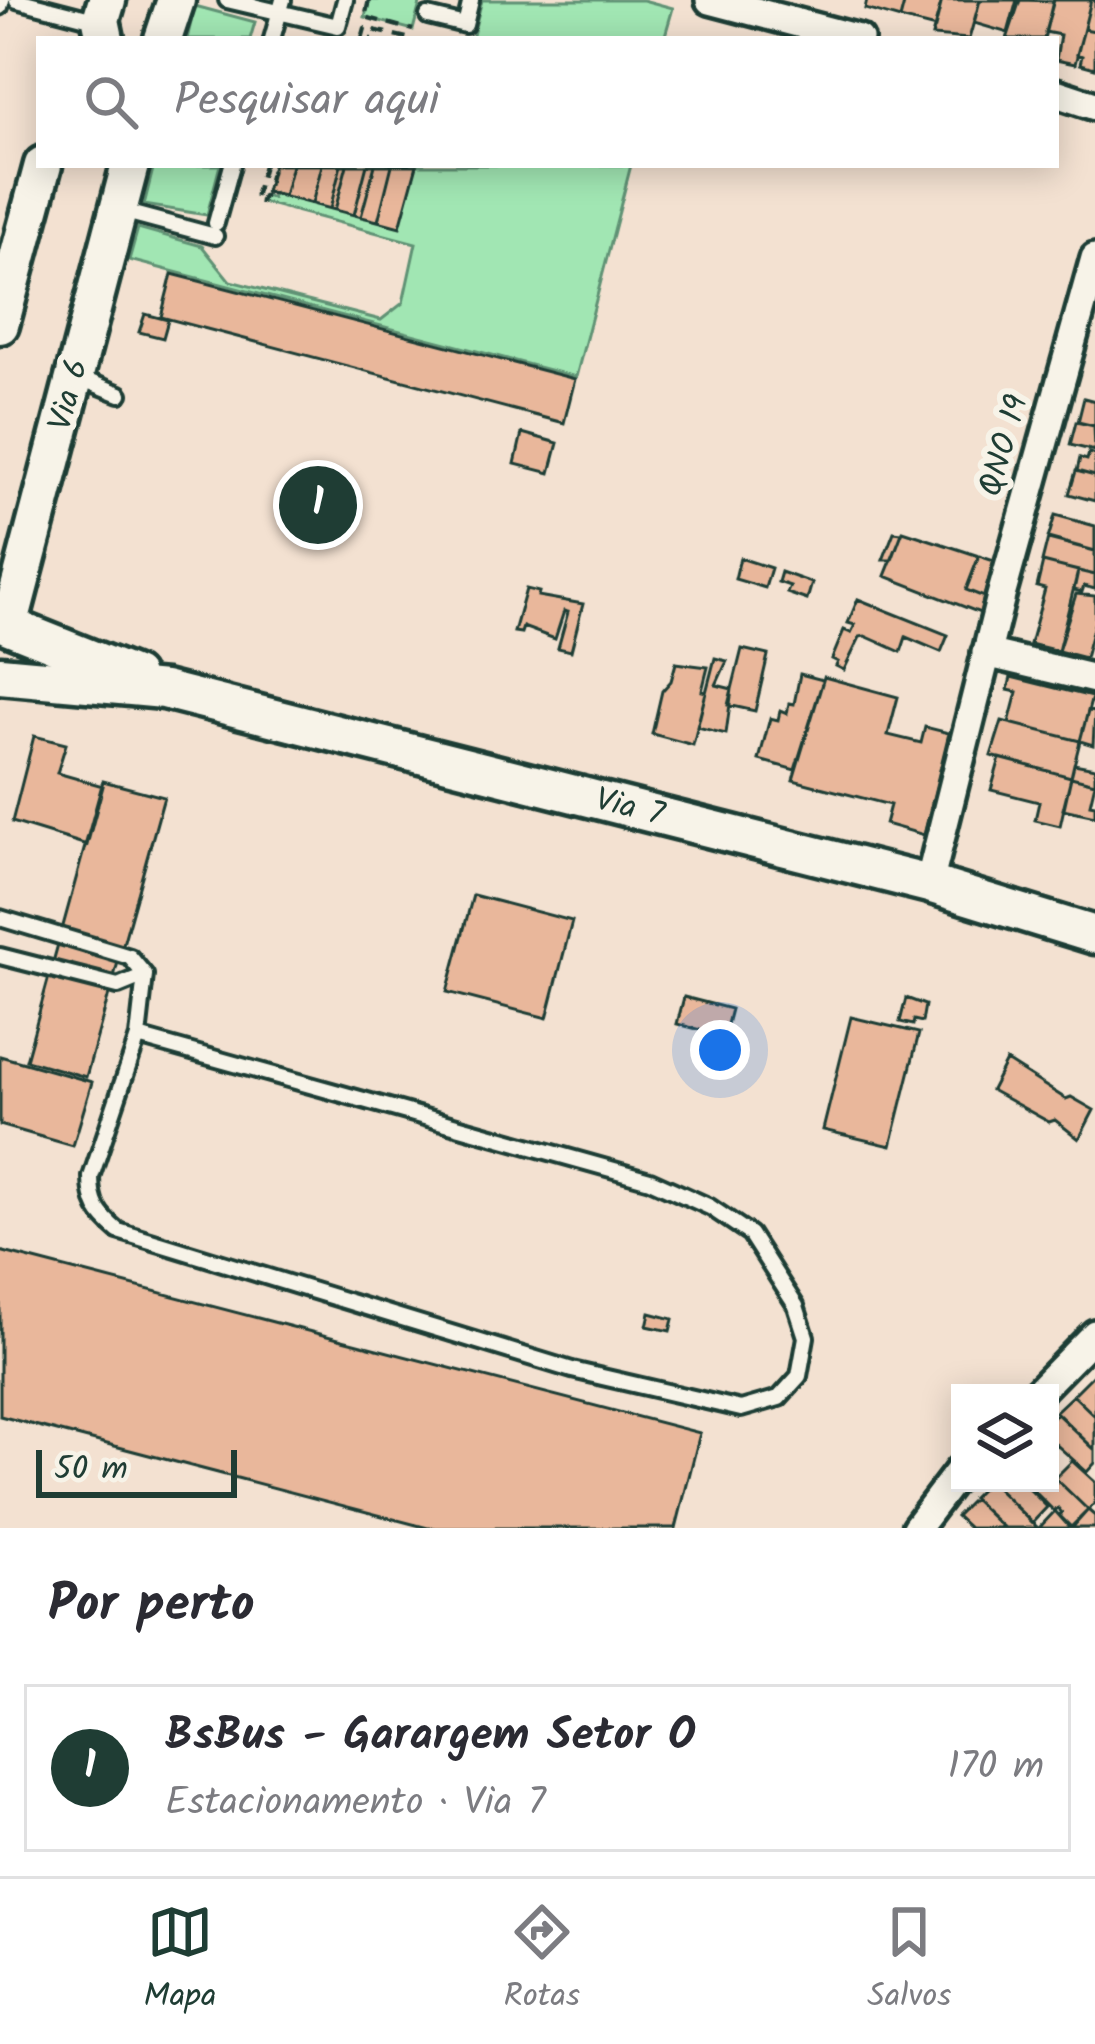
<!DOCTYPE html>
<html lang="pt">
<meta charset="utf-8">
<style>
:root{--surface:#fff;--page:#f2f2f3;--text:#2b2b33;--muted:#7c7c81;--line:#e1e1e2;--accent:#1f3d34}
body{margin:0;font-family:Kalam,sans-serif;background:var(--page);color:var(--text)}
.controls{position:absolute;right:36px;bottom:36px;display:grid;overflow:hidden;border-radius:0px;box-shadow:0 6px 30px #0003}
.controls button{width:108px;height:108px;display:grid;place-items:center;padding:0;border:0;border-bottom:3px solid var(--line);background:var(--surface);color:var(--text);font:60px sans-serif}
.scale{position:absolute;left:36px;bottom:30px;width:201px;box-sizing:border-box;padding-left:12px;border:6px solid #1f3d34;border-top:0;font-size:33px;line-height:42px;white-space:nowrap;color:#1f3d34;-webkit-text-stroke:9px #f7f3e8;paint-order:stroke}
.you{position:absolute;left:720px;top:1050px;width:42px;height:42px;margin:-30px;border:9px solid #fff;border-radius:50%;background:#1a73e8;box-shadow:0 0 0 18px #1a73e833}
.badge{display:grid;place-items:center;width:78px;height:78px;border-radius:50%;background:var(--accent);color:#fff;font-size:39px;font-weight:700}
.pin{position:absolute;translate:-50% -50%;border:6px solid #fff;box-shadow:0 3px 12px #0006}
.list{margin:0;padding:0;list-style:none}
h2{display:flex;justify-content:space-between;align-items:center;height:156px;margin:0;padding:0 48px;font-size:51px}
h2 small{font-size:39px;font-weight:400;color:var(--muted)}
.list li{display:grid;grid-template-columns:78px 1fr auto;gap:36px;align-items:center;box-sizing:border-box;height:168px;margin:0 24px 24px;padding:0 24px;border:3px solid var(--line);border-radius:0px}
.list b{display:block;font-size:45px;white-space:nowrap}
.list p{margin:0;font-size:39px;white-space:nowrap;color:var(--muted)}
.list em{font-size:39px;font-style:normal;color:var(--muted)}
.icon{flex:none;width:66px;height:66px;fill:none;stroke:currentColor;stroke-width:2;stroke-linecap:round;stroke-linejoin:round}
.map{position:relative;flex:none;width:1095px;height:1528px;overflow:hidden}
.search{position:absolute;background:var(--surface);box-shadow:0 6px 30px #0003;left:36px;right:36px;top:36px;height:132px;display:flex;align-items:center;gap:30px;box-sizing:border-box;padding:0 42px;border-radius:0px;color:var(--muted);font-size:45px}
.sheet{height:348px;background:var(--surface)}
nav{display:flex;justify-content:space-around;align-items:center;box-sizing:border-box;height:168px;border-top:3px solid var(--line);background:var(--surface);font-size:33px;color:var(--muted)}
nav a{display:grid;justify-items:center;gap:6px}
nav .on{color:var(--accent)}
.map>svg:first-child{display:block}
</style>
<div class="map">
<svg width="1095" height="1528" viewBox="0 0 1095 1528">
<rect width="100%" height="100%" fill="#f3e1d1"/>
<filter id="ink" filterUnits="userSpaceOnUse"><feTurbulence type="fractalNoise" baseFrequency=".00833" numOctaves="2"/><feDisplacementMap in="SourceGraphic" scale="24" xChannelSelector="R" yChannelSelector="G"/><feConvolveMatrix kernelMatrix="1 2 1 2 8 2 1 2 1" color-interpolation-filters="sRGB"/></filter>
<g filter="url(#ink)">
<!-- green -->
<path fill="#a1e6b3" stroke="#609274" stroke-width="3" d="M369,0H421L413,30L365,17Z
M482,0H643L673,8L664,39H472Z
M195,6L255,22L250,39H187Z
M154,165H220L207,215L144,205Z
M417,165H631L576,377L129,260L138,228L202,246L230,281L381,320L403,303L416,243L261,202L263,196L272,198L274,194Z"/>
<!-- building -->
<path fill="#e9b79b" stroke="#1f3d34" stroke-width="3" d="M867,0H905L900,19L865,9Z
M905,0H942L935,28L900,19Z
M942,0H980L969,39L932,36Z
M980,0H1017L1008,33L974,23Z
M1020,0L1053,1L1044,39H1007Z
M1091,0H1095V31L1084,29Z
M1091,0L1075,64L1056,60L1060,35L1045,32L1054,0Z
M1084,29L1095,31V68L1080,64L1082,56L1077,54Z
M273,165H417L400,227L266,192Z
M273,165H292L284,196L266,192Z
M322,165H341L330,209L312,204Z
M347,165H367L354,215L335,210Z
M375,165H392L378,221L361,217Z
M392,165H417L400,227L378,221Z
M172,274L575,379L564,423L161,317Z
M145,314L168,320L163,338L139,332Z
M1084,398L1095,401V426L1078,422Z
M1076,422L1094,426L1095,451L1070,445Z
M522,433L558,443L550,473L515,464Z
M1089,453L1095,455V476L1077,471L1080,458L1087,460Z
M1076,471L1095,476V501L1069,494Z
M1055,515L1095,526V551L1048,539Z
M903,531L979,556L966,590L984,597L980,613L885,576Z
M894,532L902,533L892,560H883Z
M1048,538L1095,551V575L1042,562Z
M979,556L994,561L984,597L966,590Z
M740,558L771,568L765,588L735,579Z
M1043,562L1078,571L1058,651L1030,644L1045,589L1037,587Z
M1078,571L1095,575V589L1084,586L1082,592L1074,590Z
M781,572L812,583L807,600L787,593L790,586L778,582Z
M526,589L539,592L538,596L583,604L571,651L558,648L568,612L564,611L555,639L523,627L521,633L514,632Z
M1076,594L1095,596V621L1085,658L1058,651Z
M858,599L948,635L941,652L906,637L901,652L865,636L860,637L844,670L836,666L838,662L832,659L844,630L851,633L855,625L848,623Z
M742,649L768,655L755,711L728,705Z
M715,658L727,661L716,685L732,689L726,734L697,727Z
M676,663L708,667L702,691L706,692L693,745L652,734L662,691L671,681Z
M800,674L823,680L795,770L759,760L770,718L778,720L780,711L787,714L789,703L794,704Z
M824,677L898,697L888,735L921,743L925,727L949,733L924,835L885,824L890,805L793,780Z
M1011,677L1092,697L1080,741L1009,723L1017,692L1008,690Z
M1088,711L1095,712L1093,745L1080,741Z
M1002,721L1080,741L1071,777L991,756Z
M34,736L66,744L57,773L103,786L87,845L12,822Z
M1000,758L1071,777L1060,826L1035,820L1039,802L991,790Z
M1074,764L1095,768V783L1071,777Z
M1071,777L1095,783L1090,804L1095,805V816L1063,809Z
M103,781L164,797L86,1077L26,1060Z
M473,895L572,921L547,1018L447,992Z
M684,997L731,1009L724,1036L677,1024Z
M906,998L925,1005L922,1022L914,1020L913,1025L900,1022Z
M851,1017L919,1033L891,1146L823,1130Z
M0,1056L92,1082L73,1146L0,1125Z
M1006,1061L1066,1099L1071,1097L1094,1110L1079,1139L1055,1120L1049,1122L991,1090Z
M0,1251L700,1433L676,1528H428L0,1416Z
M650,1313L673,1319L670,1331L647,1326Z
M1095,1373V1416L1073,1395Z
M1073,1395L1095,1416V1450L1055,1412Z
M1057,1413L1095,1450V1463L1087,1472L1050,1439V1419Z
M1072,1461L1095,1482V1503L1088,1510L1055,1478Z
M1050,1473L1088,1510L1071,1527L1059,1515L1062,1513L1058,1508L1054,1511L1026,1483H1050Z
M987,1483H991L1038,1528H1004L972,1498Z
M991,1483H1023L1047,1507L1032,1523Z
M973,1499L999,1524L1004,1528H969L956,1516Z
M1088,1510L1095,1516V1528H1072Z
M1055,1511L1070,1528H1039Z"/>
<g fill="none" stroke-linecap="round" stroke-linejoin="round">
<!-- service casing -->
<g stroke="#1f3d34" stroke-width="22">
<path id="service" d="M17,0L83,17
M227,0L338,26L345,0
M0,7L2,0
M428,16L465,25L471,0
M272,39L283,0
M118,210L215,236
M216,223L232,165
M75,376L120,394
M0,918L130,957L145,975L138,1037L91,1177C91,1204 98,1214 118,1231L572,1370L741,1409L779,1398L799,1376L806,1337L796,1306L750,1234L710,1207L650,1180L138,1037
M0,956L118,986L145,975"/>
</g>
<!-- minor casing -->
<g stroke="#1f3d34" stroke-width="36">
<path id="minor" d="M710,0L859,39
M1056,93L1095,106
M986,653L1095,679
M929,884L1001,596L1095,258
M1037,1393L1095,1334
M916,1528L960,1470"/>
</g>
<!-- secondary casing -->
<g stroke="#1f3d34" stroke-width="45">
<g id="secondary">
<path d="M105,39L101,20L107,0"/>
<path d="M163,39L176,0"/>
<path d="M130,165L9,626L134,676"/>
<path d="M0,325L43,165"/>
<path id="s1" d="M0,675L164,690L929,884L1095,935"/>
</g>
</g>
<!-- path -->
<path stroke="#1f3d34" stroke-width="4.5" stroke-dasharray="12 9" stroke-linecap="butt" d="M369,0L365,17L413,30
M362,39L365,28L411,39
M370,39H372
M264,165L254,201L261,202L263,196L273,198L274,194L266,192L273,165"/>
<!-- service -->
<use href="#service" stroke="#f7f3e8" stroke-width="14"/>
<!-- minor -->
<use href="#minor" stroke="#f7f3e8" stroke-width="27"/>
<!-- secondary -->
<use href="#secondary" stroke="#f7f3e8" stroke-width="36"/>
</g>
</g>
<g text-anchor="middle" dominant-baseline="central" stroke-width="12" stroke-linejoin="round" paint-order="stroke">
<!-- street labels -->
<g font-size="33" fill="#1f3d34" stroke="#f7f3e8">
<text transform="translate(70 395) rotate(-75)">Via 6</text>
<text transform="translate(1005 446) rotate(-74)">QNO 19</text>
<text stroke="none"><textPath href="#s1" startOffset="645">Via 7</textPath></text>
</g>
</g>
</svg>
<div class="controls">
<button><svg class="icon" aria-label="layers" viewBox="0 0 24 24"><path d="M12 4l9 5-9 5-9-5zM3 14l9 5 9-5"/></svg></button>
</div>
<div class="scale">50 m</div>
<div class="you"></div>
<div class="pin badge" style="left:318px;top:505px">1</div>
<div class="search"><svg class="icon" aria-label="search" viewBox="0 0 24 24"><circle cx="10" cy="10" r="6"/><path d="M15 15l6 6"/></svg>Pesquisar aqui</div>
</div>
<section class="sheet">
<h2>Por perto<small></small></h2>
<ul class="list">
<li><span class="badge">1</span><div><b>BsBus - Garargem Setor O</b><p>Estacionamento · Via 7</p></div><em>170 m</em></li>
</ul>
</section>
<nav>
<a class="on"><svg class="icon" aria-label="map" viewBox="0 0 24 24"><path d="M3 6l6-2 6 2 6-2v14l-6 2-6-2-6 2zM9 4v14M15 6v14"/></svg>Mapa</a>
<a><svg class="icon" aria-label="directions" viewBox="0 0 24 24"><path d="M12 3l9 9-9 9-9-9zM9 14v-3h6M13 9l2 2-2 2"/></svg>Rotas</a>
<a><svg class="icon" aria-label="saved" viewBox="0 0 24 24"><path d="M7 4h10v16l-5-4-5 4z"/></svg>Salvos</a>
</nav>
